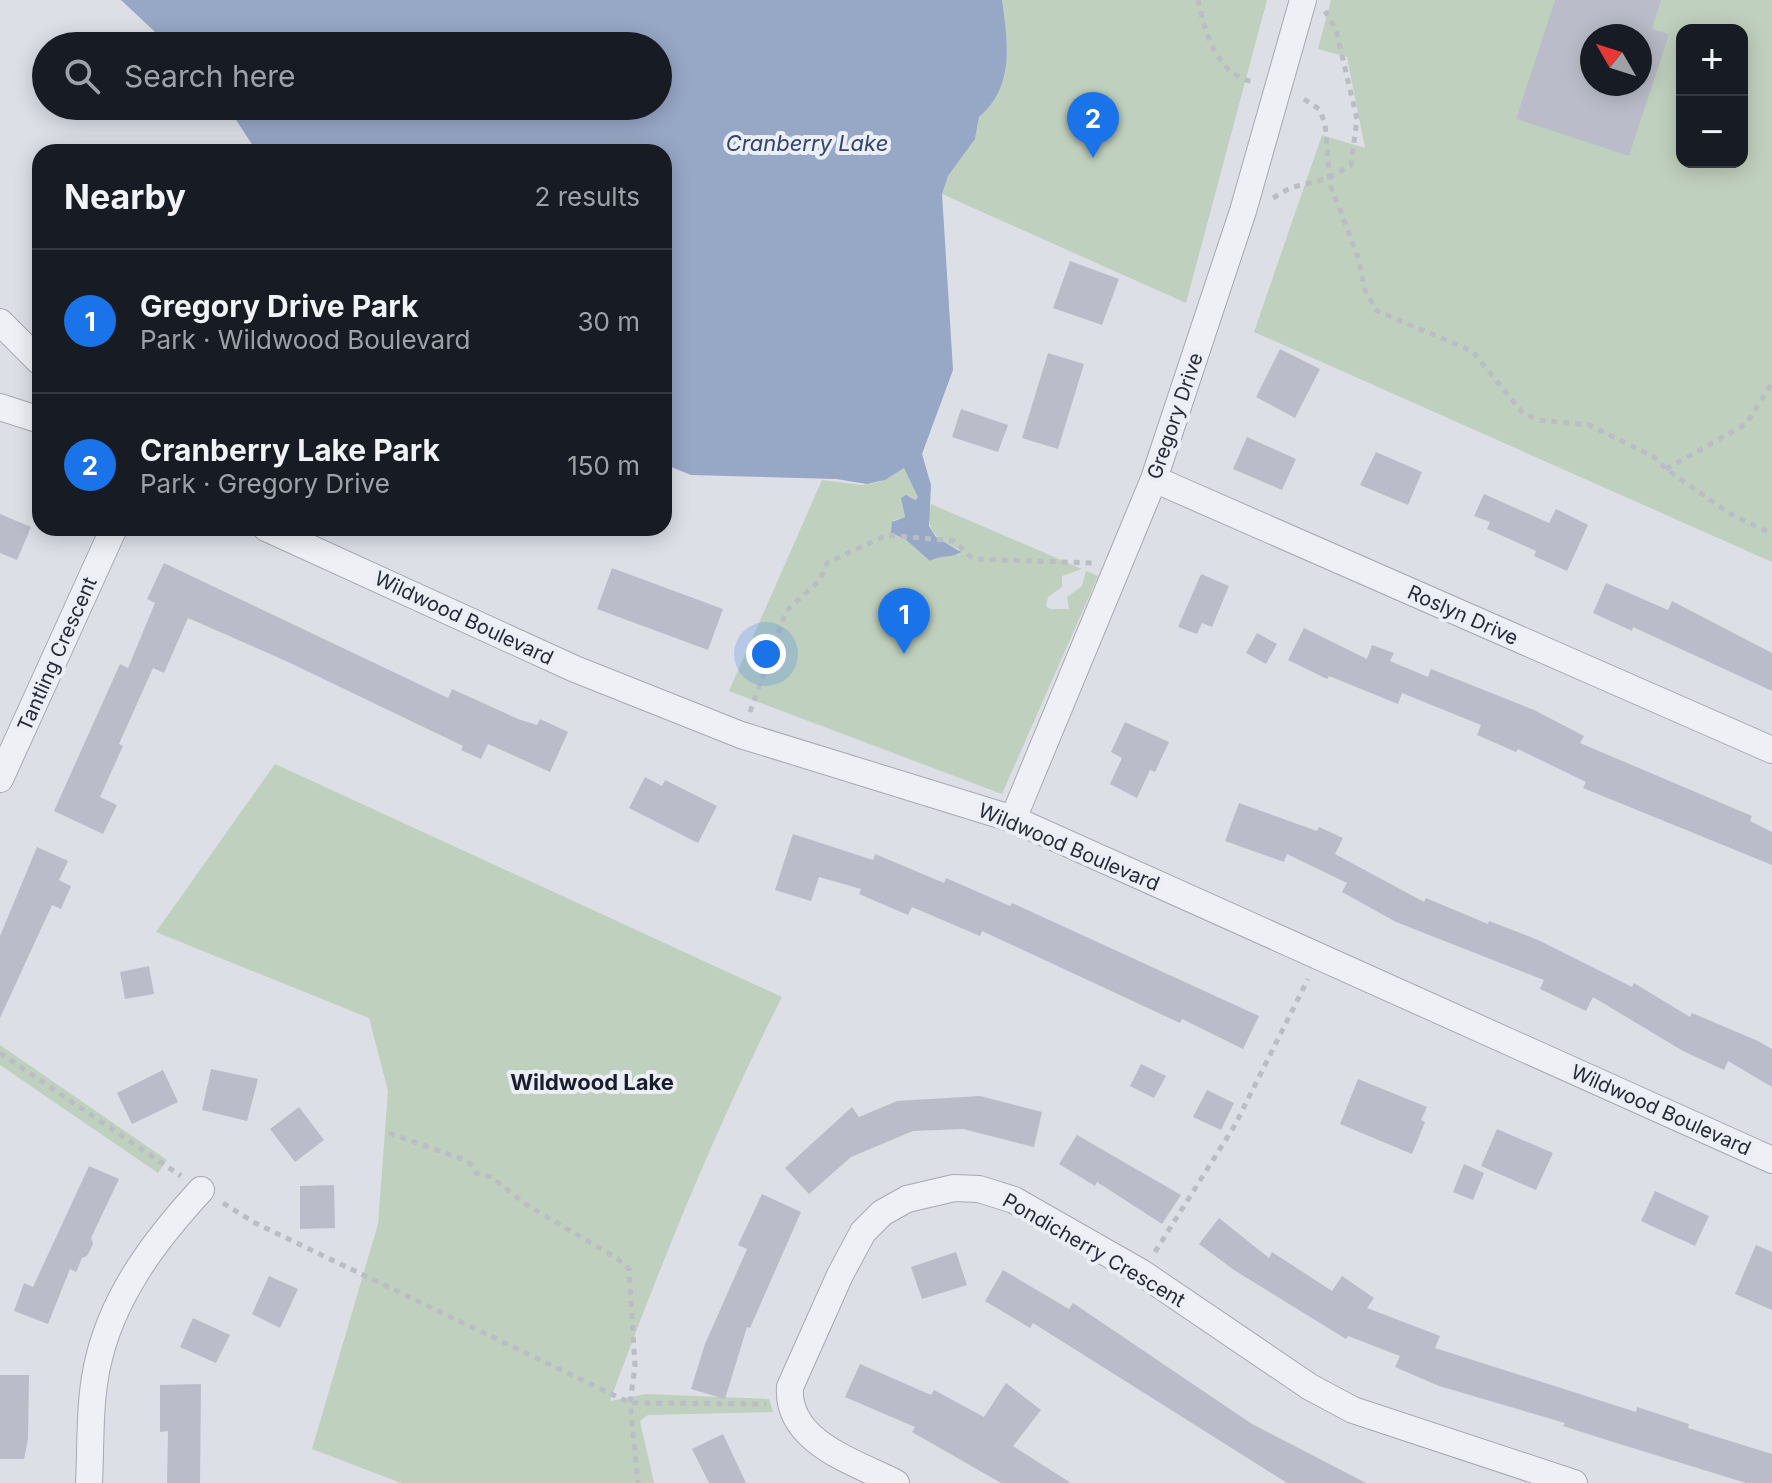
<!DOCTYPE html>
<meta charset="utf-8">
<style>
:root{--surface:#171b24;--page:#242831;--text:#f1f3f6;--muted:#9ea1a6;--line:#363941;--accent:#1a73e8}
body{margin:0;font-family:Inter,sans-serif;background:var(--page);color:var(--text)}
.controls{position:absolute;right:24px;top:24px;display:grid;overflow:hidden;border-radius:16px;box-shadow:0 4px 20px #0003}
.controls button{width:72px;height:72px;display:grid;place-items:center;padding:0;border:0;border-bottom:2px solid var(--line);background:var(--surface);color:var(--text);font:40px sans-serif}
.compass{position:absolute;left:1580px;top:24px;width:72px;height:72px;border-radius:50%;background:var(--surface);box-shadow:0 4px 20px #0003;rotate:309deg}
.you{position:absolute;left:766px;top:654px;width:28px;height:28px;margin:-20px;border:6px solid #fff;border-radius:50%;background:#1a73e8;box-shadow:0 0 0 12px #1a73e833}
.badge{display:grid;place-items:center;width:52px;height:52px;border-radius:50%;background:var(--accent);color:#fff;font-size:26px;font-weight:700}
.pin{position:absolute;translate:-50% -66px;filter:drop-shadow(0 2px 4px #0008)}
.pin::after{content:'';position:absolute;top:42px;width:28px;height:24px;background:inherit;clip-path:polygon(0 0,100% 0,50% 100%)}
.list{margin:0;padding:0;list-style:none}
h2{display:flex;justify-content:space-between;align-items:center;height:104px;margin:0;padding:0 32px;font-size:34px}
h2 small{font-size:26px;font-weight:400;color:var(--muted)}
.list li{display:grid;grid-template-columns:52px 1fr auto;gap:24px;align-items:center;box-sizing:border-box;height:144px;padding:0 32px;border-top:2px solid var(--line)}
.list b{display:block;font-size:30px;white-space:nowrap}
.list p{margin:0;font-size:26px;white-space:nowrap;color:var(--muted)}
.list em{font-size:26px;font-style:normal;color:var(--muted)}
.icon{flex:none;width:44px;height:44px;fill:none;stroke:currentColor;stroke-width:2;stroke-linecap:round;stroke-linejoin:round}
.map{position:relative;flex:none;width:1772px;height:1483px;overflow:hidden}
.search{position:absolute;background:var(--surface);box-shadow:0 4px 20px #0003;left:32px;top:32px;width:640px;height:88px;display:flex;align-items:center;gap:20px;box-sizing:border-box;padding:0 28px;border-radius:44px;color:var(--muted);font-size:30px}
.panel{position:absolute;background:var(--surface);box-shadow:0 4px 20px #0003;left:32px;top:144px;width:640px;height:392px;border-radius:24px}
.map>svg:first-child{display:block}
</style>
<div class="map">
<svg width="1772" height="1483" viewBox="0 0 1772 1483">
<rect width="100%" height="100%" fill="#dcdfe6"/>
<!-- green -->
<path fill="#c0d0be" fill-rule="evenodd" d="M1002,0H1267L1186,303L942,194L948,176L975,139L979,117C1015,87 1008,42 1002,0Z
M1331,0H1772V562L1254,332L1322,135L1365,148L1347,57L1318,49ZM1682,30H1742V162H1682ZM1592,36H1640V84H1592Z
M904,468L919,497L916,500L910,496L901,498L905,517L894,520V535L905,539L930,561L939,555H959V549C936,539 924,530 931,504L1082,569L1062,576V587L1048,597L1046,606L1050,609H1069L1067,597L1082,586L1086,571L1098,576L1002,794L729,691L822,480L862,485L880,482Z
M275,764L782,997C715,1129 661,1263 610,1401L646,1394L769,1399L773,1412L648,1415L640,1421L654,1483H401L312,1449L378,1224L388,1091L369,1018L156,932Z
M0,1045L167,1160L158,1173L0,1065Z"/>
<!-- water -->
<path fill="#97a7c6" d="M121,0H1002C1008,42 1015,87 979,117L975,139L948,176L942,194L953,370L922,454L931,485L929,526L936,537L961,552C954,558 942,554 930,561L905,539L891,533L892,522L905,517L901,498L906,495L916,500L918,497L904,468L885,480L867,484L836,479L691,475L664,464V152H257L227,106H658V46H170Z"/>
<!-- building -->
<path fill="#babdc9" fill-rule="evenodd" d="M1555,0H1661L1652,29L1669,34L1629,156L1516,119ZM1592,36H1640V84H1592Z
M1070,261L1119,279L1102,325L1053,308Z
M1280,349L1320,369L1295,418L1256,397Z
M1048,353L1084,364L1058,449L1022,438Z
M961,409L1008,425L998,452L952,437Z
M1247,437L1296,459L1282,490L1233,469Z
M1376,452L1422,472L1408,505L1360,485Z
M1484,494L1549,523L1556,509L1588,525L1567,571L1534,556L1536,551L1487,529L1490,522L1474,516Z
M0,514L31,527L17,560L0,553Z
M164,563L448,698L452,689L518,719L537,725L540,719L568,732L550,772L488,744L481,759L461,750L463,746L286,661L188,618L164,673L153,668L119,744L123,746L100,797L117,805L103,834L54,811L120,664L128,668L155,603L147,599Z
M612,568L723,609L708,650L597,609Z
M1201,574L1229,586L1212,627L1202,623L1197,634L1178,627Z
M1606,583L1668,610L1672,601L1772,653V691L1633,627L1632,631L1593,613Z
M1304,628L1367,659L1372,645L1394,653L1390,661L1428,677L1431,669L1534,710L1584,736L1580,743L1752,816L1750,821L1772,832V865L1583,788L1586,782L1518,749L1516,752L1477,735L1481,725L1402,693L1398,704L1329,676L1327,679L1288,660Z
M1257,633L1277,644L1266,664L1246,653Z
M1125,722L1169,742L1155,772L1150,770L1137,798L1110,784L1122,758L1111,752Z
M645,777L662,786L665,780L717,806L698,843L629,808Z
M1239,803L1317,831L1319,827L1343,838L1335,854L1424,902L1426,898L1488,924L1489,921L1538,940L1632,987L1634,983L1690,1017L1692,1013L1758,1041L1772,1049V1087L1728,1061L1724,1070L1683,1051L1593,997L1586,1011L1540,989L1544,980L1396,922L1342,892L1347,883L1287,854L1284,862L1225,841Z
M793,834L873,860L875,854L944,883L946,878L1010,906L1012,903L1259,1016L1243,1049L1182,1019L1180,1023L982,931L980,936L912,907L908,915L859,894L861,889L819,877L811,901L775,890Z
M37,847L68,861L59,880L71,886L61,909L52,905L0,1018V936Z
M149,966L154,994L125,999L120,972Z
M1141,1064L1166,1076L1154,1098L1130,1086Z
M211,1069L258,1079L247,1121L202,1110Z
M163,1070L178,1102L132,1124L117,1093Z
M1358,1079L1427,1107L1421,1120L1425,1122L1412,1154L1340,1124Z
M1207,1090L1234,1103L1221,1130L1193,1117Z
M980,1096L1042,1112L1034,1147L963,1129L913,1131L851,1157L809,1194L785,1168L852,1107L859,1117L897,1101Z
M299,1107L324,1140L295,1162L270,1129Z
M1497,1129L1553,1153L1536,1190L1481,1166Z
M1077,1135L1181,1195L1162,1224L1097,1182L1095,1186L1059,1164Z
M1464,1164L1484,1173L1473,1200L1453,1192Z
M89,1166L119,1179L91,1238L93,1244L87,1256L82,1258L76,1272L70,1269L48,1324L14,1311L24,1283L33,1287Z
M334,1185L335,1228L300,1229V1186Z
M1655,1191L1709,1216L1695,1246L1641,1221Z
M762,1194L801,1212L750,1328L747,1327L725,1399L691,1389L705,1344L747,1249L738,1245Z
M1219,1218L1269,1258L1272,1252L1332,1291L1342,1276L1374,1298L1367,1308L1440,1336L1435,1348L1636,1412L1637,1407L1689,1424L1688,1428L1772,1454V1483H1746L1610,1441L1563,1426L1565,1423L1439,1386L1395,1367L1400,1356L1348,1336L1346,1339L1234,1270L1199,1244Z
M1756,1245L1772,1252V1310L1735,1294Z
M956,1252L967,1285L922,1299L911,1267Z
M1003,1270L1069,1309L1073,1303L1252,1424L1366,1483H1287L1033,1323L1030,1328L985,1301Z
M269,1276L298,1289L280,1328L252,1314Z
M193,1318L230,1335L216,1363L180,1347Z
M860,1364L931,1395L934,1390L984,1417L1006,1383L1041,1410L1013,1446L1071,1483H1001L912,1432L915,1427L845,1397Z
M0,1375H29L28,1439L24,1459H0Z
M201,1384L200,1483H167L168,1431L160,1432V1385Z
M723,1434L746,1483H709L692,1449Z"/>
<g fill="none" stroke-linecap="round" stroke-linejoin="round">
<!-- street casing -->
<g stroke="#a5a9b3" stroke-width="28">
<path id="street" d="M0,322L40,362
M0,407L40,420
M1154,479L1772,750
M266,528L575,669L741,735L1013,819L1772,1160
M0,779L114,528
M1013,819L1154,479L1243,211L1303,0
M89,1483C91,1445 89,1404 97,1367C111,1298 154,1241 201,1190
M896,1483C855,1462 786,1442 790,1387L840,1275L863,1232L882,1213L907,1199L954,1188L979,1189L1014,1200L1142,1273L1310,1387L1353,1410L1574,1483"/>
</g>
<!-- path -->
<path stroke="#bbbdc5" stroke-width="5" stroke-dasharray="6 6" stroke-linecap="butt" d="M1198,0C1205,32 1216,75 1254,82
M1304,99L1319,109L1325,123L1330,184L1358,257L1365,290L1377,311L1472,351L1523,413L1538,420L1589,425L1654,457L1666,469L1729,513L1772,534
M1273,198L1290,188L1329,178L1351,165L1357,119L1336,30L1325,11
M1666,469L1746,424L1772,383
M750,712L786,611L820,580L827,563L887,535L954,541L973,559L1093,563
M0,1053L181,1176
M389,1133L468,1161L476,1173L491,1177L527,1205L618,1259L629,1269L635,1366L630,1403L638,1483
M223,1203L255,1223L630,1403L766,1404
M1155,1252L1235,1125L1308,979"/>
<!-- street -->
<use href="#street" stroke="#eff0f5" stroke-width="26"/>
</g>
<g text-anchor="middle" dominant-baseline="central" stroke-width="8" stroke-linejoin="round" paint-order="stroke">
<!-- street labels -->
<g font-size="20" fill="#262b3c" stroke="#ebeef4">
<text transform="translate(1175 416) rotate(-71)">Gregory Drive</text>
<text transform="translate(1463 615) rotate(24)">Roslyn Drive</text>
<text transform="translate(464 618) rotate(25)">Wildwood Boulevard</text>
<text transform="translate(57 654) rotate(-66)">Tantling Crescent</text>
<text transform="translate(1069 847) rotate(23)">Wildwood Boulevard</text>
<text transform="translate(1661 1110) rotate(24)">Wildwood Boulevard</text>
<text transform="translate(1094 1250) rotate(30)">Pondicherry Crescent</text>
</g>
<!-- water labels -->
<g font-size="22" font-style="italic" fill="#31446f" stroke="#ebeef4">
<text x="807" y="143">Cranberry Lake</text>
</g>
<!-- neighbourhood labels -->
<g font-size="22" font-weight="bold" fill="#191d2d" stroke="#ebeef4">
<text x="592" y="1082">Wildwood Lake</text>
</g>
</g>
</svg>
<div class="controls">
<button>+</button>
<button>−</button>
</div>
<svg class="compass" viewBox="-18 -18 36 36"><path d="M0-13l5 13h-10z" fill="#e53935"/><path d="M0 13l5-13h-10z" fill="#9ea1a6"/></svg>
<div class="you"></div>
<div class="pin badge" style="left:904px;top:654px">1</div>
<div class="pin badge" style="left:1093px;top:158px">2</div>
<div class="search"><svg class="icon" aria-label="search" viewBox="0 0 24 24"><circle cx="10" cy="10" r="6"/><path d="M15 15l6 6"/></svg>Search here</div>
<section class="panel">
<h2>Nearby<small>2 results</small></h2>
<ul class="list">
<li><span class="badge">1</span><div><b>Gregory Drive Park</b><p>Park · Wildwood Boulevard</p></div><em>30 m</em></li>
<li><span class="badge">2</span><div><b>Cranberry Lake Park</b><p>Park · Gregory Drive</p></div><em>150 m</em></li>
</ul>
</section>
</div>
